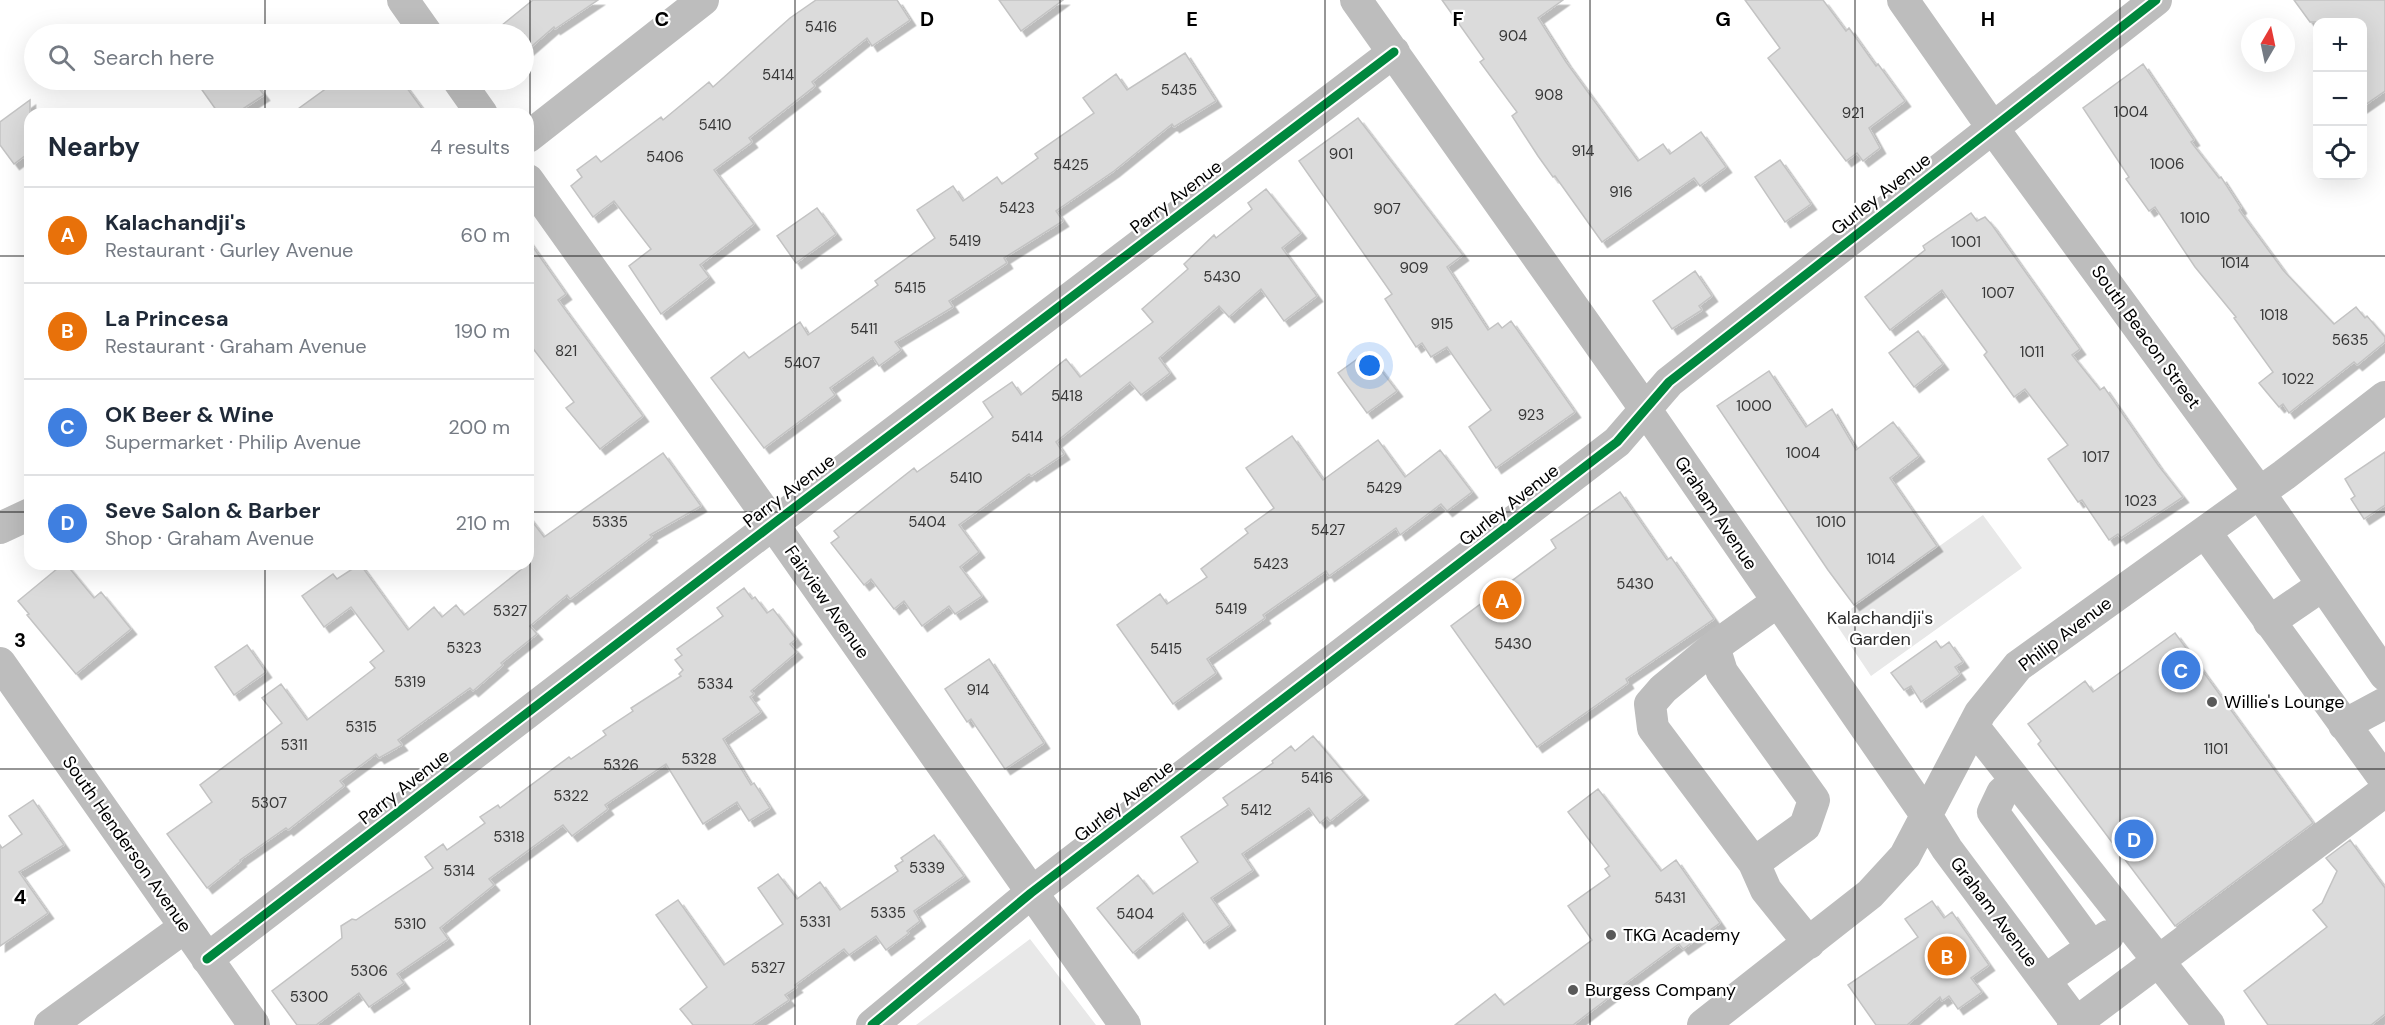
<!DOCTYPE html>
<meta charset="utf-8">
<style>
:root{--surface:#fff;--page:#f6f6f7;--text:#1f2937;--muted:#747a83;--line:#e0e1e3;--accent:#b45309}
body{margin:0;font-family:"DM Sans",sans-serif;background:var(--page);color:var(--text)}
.controls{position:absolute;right:18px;top:18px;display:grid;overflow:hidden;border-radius:12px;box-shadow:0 6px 24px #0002}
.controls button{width:54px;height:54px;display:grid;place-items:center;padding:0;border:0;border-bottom:2px solid var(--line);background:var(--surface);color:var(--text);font:30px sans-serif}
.compass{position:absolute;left:2241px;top:18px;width:54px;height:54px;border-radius:50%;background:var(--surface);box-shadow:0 6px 24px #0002;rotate:9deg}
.you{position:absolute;left:1370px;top:366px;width:21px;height:21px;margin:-15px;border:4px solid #fff;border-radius:50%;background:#1a73e8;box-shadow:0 0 0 9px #1a73e833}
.badge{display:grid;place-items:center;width:39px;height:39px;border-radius:50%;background:var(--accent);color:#fff;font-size:20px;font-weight:700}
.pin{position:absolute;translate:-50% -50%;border:3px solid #fff;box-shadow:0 2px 6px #0006}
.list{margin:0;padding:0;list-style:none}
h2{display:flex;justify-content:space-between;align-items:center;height:78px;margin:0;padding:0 24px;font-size:26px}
h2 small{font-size:20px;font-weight:400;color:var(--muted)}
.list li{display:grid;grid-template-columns:39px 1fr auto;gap:18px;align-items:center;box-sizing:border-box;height:96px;padding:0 24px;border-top:2px solid var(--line)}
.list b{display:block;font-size:22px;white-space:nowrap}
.list p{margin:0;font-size:20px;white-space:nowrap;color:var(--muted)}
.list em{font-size:20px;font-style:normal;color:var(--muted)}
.icon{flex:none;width:33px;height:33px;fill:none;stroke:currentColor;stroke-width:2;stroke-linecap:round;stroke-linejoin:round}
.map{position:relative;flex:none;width:2385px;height:1025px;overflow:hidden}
.search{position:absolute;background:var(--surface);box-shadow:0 6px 24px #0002;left:24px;top:24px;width:510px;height:66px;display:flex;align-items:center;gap:15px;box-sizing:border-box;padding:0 21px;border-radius:33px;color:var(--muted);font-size:22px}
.panel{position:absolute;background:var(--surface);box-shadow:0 6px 24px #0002;left:24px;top:108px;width:510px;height:462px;border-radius:18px}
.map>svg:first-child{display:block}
</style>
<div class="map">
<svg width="2385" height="1025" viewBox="0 0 2385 1025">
<defs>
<filter id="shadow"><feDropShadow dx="5.5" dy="5.5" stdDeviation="0" flood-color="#0004"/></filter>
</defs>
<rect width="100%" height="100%" fill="#fff"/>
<!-- green -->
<path fill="#e8e8e8" d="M1983,515L2022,568L1871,676L1834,621Z
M1030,939L1096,1025H916Z"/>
<!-- building -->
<path fill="#dbdbdb" stroke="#c3c3c3" stroke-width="1.5" filter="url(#shadow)" d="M533,0H598L555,29L554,27L524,53V34H491Z
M816,0H897L910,20L872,46L867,38L812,82L815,86L749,138L752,142L714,170L754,224L700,265L709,277L661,314L629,266L651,249L614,201L593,217L571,186L582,177L577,170L596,156L601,162L661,117L663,120L709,82L713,87L790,18Z
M999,0H1063L1021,31Z
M1442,0H1563L1538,18L1566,62L1638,161L1663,144L1670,154L1701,132L1726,167L1700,186L1694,178L1602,242L1555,176L1553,177L1538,156L1512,116L1517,112L1480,62L1484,59Z
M1745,0H1823L1846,31L1849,28L1876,66L1878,64L1905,101L1869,128L1880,148L1863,161L1857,153L1846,161L1768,58L1780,48Z
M2294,0H2385V91L2362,107V22H2310Z
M1185,53L1216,101L1174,127L1172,124L1114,171L1056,211L1063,221L1004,258L1007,263L949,301L953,307L895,342L901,350L879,366L873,357L830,388L835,395L764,448L711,378L744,352L749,358L800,322L808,335L878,285L875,281L935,238L917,210L953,186L963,201L997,177L1002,184L1038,158L1035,154L1094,113L1083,98L1116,74L1127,90Z
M2143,64L2194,140L2191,142L2219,178L2221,177L2241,208L2239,210L2283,270L2334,324L2356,307L2365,318L2367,316L2385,337V342L2357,365L2354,362L2289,413L2283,404L2279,407L2259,383L2273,372L2234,318L2236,317L2195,267L2155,207L2149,211L2126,179L2129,177L2083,108Z
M195,80H253L264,95L235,114H219Z
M338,80H401L426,114H291Z
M30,100V152L14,164L0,145V122Z
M1358,118L1463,255L1447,267L1488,330L1498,323L1502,328L1511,321L1575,412L1496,468L1469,427L1491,410L1447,347L1431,357L1422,343L1416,347L1385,299L1392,294L1299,161Z
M1780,160L1811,204L1785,222L1755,177Z
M1266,189L1301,233L1282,248L1317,296L1284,321L1261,289L1229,317L1219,306L1159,358L1170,373L1141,395L1130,382L1056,442L1064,454L1031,476L1029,474L959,525L979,552L960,567L982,596L955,614L949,606L922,626L904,601L894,609L871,579L864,585L831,543L839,537L834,531L914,468L917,472L988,421L993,417L983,402L1012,382L1021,395L1066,359L1080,377L1153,322L1142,309L1188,269L1184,264L1214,235L1216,238L1252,209L1248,203Z
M817,208L836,234L796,263L777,236Z
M1971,213L1977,221L1985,217L1992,225L2080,349L2072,355L2100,390L2104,387L2158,465L2183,497L2121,538L2118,534L2109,540L2082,500L2078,502L2048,459L2068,445L2025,389L2014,397L1984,355L1987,352L1942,290L1890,330L1865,297L1925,250L1923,246Z
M528,240L566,294L558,300L643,416L600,449L566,408L574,402L528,342Z
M1695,271L1712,296L1699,306L1702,310L1672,329L1653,301Z
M1918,331L1943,364L1914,387L1889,353Z
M1367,352L1397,391L1367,413L1338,373Z
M1769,371L1806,427L1832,409L1856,450L1893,422L1919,456L1890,478L1937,546L1854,605L1828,570L1717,406Z
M1292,436L1323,480L1378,440L1405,477L1440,450L1472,492L1447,511L1441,504L1400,535L1396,528L1329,576L1326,571L1263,615L1265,618L1207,659L1216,673L1173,704L1117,625L1160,594L1167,604L1207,577L1201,569L1248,533L1245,529L1274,508L1246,468Z
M2385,452V505L2364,519L2351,499L2355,496L2345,479Z
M663,453L701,506L650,535L652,537L570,599L567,595L530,626L537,634L501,663L503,665L473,691L470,688L398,740L402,745L379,758L376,754L340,781L344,786L288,830L286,828L240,860L241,861L207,888L167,834L212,802L200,785L282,723L262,698L281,684L307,720L375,668L370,662L384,651L351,607L324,627L302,596L333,574L337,579L360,564L408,630L434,607L442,617L456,605L464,615L528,564V516L544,537Z
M1620,492L1667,560L1671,557L1714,619L1626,679L1628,683L1537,747L1451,626L1556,548L1551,540Z
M63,564H66L94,598L101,592L131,629L76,674L27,615L29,614L18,601Z
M744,588L752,599L755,597L767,613L773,609L796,639L790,644L797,652L751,691L754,694L750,697L761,712L723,739L751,785L754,783L770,808L749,821L737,802L703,824L666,764L605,805L608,809L572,836L563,825L489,879L494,885L440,928L448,939L397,974L404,983L369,1007L359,993L316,1025H297L272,991L342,938L341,926L352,919L356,920L433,868L425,857L443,844L447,850L485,823L480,817L498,805L500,808L569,757L571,759L606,735L603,731L633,711L631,708L681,676L679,674L683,670L675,660L682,655L677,649L723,616L717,608Z
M2175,633L2313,823L2175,926L2038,744L2041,741L2028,724L2085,681L2093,692Z
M1936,641L1941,648L1949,642L1963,662L1955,667L1960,674L1921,702L1911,686L1904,690L1891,673Z
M247,645L266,672L234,695L215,667Z
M989,659L1044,743L1005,769L971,719L967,722L945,689Z
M1313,736L1363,795L1330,821L1327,817L1320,823L1309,808L1242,854L1253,870L1211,898L1230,925L1204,943L1183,913L1133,953L1097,908L1138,875L1153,894L1198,862L1181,837L1228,805L1223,798L1273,763L1272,761L1291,746L1295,751Z
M1598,789L1661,871L1676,860L1720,923L1683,949L1679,944L1614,992L1615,993L1573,1025H1455L1495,994L1504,1005L1592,940L1568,906L1610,876L1605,869L1609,866L1568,812Z
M33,800L64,845L19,872L48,913L0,946V845L2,848L22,834L9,816Z
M934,835L964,876L914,911L920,921L907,931L909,933L886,950L876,936L849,955L844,949L795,985L797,987L785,995L789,1000L752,1025H693L680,1009L707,987L656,915L678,900L724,965L783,924L758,888L778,874L797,899L820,882L840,910L898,871L895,866L903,861L901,858Z
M2350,840L2385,888V1014L2371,1025H2268L2244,991L2327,927L2313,910L2322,903L2337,871L2326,858Z
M1932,901L1944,918L1952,912L1989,965L1971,978L1982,992L1958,1009L1949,996L1942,1001L1940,997L1907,1025H1876L1848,985L1918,937L1905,919Z"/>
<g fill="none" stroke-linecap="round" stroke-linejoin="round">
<!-- minor -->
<path stroke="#bdbdbd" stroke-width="32" d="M403,0L427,34
M1356,0L1646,410L1926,815L1947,849L2078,1025
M1903,0L1992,127L2259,492L2385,675
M458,80L482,114
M528,137L703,0
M528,180L773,524L1125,1025
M0,528L30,514
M2205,532L2385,780
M1777,602L1714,647L1722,672L1814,800L1805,826L1754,863L1766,890L1809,943
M2269,622L2323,585
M1714,647L1663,689L1650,704L1653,728L1754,863
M0,663L254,1025
M2344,725L2385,703
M1973,726L2209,1025
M2016,781L2002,793L1993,812L2092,947
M207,959L773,524L1394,52
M2045,980L2108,936
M50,1025L185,927
M872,1025L1031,893L1617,442L1669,382L2156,0
M1703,1025L1870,894L1905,856L1980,713L2018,666L2284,475L2385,397
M2073,1025L2385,791"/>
<!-- cycleway casing -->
<g stroke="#fff" stroke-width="13">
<path id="cycleway" d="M207,959L773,524L1394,52
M872,1025L1031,893L1617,442L1669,382L2156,0"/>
</g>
<!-- cycleway -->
<use href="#cycleway" stroke="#00873e" stroke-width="9"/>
</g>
<!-- grid -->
<path fill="none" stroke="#000" stroke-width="1.5" stroke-opacity="0.55" d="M265,0V34M530,0V1025M795,0V1025M1060,0V1025M1325,0V1025M1590,0V1025M1855,0V1025M2120,0V1025M265,80V114M0,256H30M528,256H2385M0,512H30M528,512H2385M265,564V1025M0,769H2385"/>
<!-- markers -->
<g fill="#595959" stroke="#fff" stroke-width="2">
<circle cx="2212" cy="702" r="6"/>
<circle cx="1611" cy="935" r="6"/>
<circle cx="1573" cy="990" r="6"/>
</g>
<g text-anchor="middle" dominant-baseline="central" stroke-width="4.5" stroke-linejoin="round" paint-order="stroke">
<!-- number labels -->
<g font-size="15" fill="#373737">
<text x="821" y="27">5416</text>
<text x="1513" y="36">904</text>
<text x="778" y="75">5414</text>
<text x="1179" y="90">5435</text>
<text x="1549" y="95">908</text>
<text x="2131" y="112">1004</text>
<text x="1853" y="113">921</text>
<text x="715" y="125">5410</text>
<text x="1583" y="151">914</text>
<text x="1341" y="154">901</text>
<text x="665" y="157">5406</text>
<text x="2167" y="164">1006</text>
<text x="1071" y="165">5425</text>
<text x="1621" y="192">916</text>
<text x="1017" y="208">5423</text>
<text x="1387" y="209">907</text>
<text x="2195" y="218">1010</text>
<text x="965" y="241">5419</text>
<text x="1966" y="242">1001</text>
<text x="2235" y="263">1014</text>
<text x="1414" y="268">909</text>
<text x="1222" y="277">5430</text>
<text x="910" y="288">5415</text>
<text x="1998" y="293">1007</text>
<text x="2274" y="315">1018</text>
<text x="1442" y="324">915</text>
<text x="864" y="329">5411</text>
<text x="2350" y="340">5635</text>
<text x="566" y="351">821</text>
<text x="2032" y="352">1011</text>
<text x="802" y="363">5407</text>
<text x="2298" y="379">1022</text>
<text x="1067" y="396">5418</text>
<text x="1754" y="406">1000</text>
<text x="1531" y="415">923</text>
<text x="1027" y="437">5414</text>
<text x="1803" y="453">1004</text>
<text x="2096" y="457">1017</text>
<text x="966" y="478">5410</text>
<text x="1384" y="488">5429</text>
<text x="2141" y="501">1023</text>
<text x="610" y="522">5335</text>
<text x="927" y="522">5404</text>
<text x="1831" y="522">1010</text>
<text x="1328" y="530">5427</text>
<text x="1881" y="559">1014</text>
<text x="1271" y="564">5423</text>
<text x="1635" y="584">5430</text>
<text x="1231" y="609">5419</text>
<text x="510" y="611">5327</text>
<text x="1513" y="644">5430</text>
<text x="464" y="648">5323</text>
<text x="1166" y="649">5415</text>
<text x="410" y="682">5319</text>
<text x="715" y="684">5334</text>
<text x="978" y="690">914</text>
<text x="361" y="727">5315</text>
<text x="294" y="745">5311</text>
<text x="2216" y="749">1101</text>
<text x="699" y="759">5328</text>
<text x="621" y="765">5326</text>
<text x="1317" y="778">5416</text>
<text x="571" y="796">5322</text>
<text x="269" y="803">5307</text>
<text x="1256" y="810">5412</text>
<text x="509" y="837">5318</text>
<text x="927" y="868">5339</text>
<text x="459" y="871">5314</text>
<text x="1670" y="898">5431</text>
<text x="888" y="913">5335</text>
<text x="1135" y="914">5404</text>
<text x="815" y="922">5331</text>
<text x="410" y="924">5310</text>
<text x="768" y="968">5327</text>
<text x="369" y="971">5306</text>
<text x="309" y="997">5300</text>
</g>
<!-- street labels -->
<g font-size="18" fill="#000" stroke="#fff">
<text transform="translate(1881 194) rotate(-38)">Gurley Avenue</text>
<text transform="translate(1176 197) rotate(-37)">Parry Avenue</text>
<text transform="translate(2146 337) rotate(54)">South Beacon Street</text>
<text transform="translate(789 491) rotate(-37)">Parry Avenue</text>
<text transform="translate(1509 505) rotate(-38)">Gurley Avenue</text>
<text transform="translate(1716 513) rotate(56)">Graham Avenue</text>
<text transform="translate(827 602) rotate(55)">Fairview Avenue</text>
<text transform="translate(2065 634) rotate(-37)">Philip Avenue</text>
<text transform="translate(404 787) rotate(-38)">Parry Avenue</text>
<text transform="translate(1124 801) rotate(-38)">Gurley Avenue</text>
<text transform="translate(127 844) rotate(55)">South Henderson Avenue</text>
<text transform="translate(1994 912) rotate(53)">Graham Avenue</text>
</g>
<!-- park labels -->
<g font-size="18" fill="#2c2c2c" stroke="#fff">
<text x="1880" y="618">Kalachandji's<tspan x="1880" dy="21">Garden</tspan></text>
</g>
<!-- poi labels -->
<g font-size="18" fill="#000" stroke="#fff" text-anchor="start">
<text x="2224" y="702">Willie's Lounge</text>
<text x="1623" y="935">TKG Academy</text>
<text x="1585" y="990">Burgess Company</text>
</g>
</g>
<g font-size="20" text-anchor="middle" font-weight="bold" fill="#000" stroke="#fff" stroke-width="4.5" stroke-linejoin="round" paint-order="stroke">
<text x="662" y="26">C</text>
<text x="927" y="26">D</text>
<text x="1192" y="26">E</text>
<text x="1458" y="26">F</text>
<text x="1723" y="26">G</text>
<text x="1988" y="26">H</text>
<text x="20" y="647">3</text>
<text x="20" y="904">4</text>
</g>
</svg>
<div class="controls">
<button>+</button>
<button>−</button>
<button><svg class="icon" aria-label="locate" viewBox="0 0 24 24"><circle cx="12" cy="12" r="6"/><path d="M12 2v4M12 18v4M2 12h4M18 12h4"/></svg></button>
</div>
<svg class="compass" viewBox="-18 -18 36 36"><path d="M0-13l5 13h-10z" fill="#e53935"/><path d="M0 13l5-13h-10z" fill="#747a83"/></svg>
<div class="you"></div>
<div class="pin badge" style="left:1502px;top:600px;background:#e8710a">A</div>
<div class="pin badge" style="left:1947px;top:956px;background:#e8710a">B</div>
<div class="pin badge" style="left:2181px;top:670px;background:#3f7fe0">C</div>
<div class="pin badge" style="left:2134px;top:839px;background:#3f7fe0">D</div>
<div class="search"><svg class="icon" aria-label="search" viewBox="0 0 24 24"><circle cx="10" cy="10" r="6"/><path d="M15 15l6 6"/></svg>Search here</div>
<section class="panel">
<h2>Nearby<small>4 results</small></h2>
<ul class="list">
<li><span class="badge" style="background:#e8710a">A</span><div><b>Kalachandji's</b><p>Restaurant · Gurley Avenue</p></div><em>60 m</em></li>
<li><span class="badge" style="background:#e8710a">B</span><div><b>La Princesa</b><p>Restaurant · Graham Avenue</p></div><em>190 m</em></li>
<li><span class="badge" style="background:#3f7fe0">C</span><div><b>OK Beer &amp; Wine</b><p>Supermarket · Philip Avenue</p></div><em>200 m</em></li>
<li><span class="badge" style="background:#3f7fe0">D</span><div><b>Seve Salon &amp; Barber</b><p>Shop · Graham Avenue</p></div><em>210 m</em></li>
</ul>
</section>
</div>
